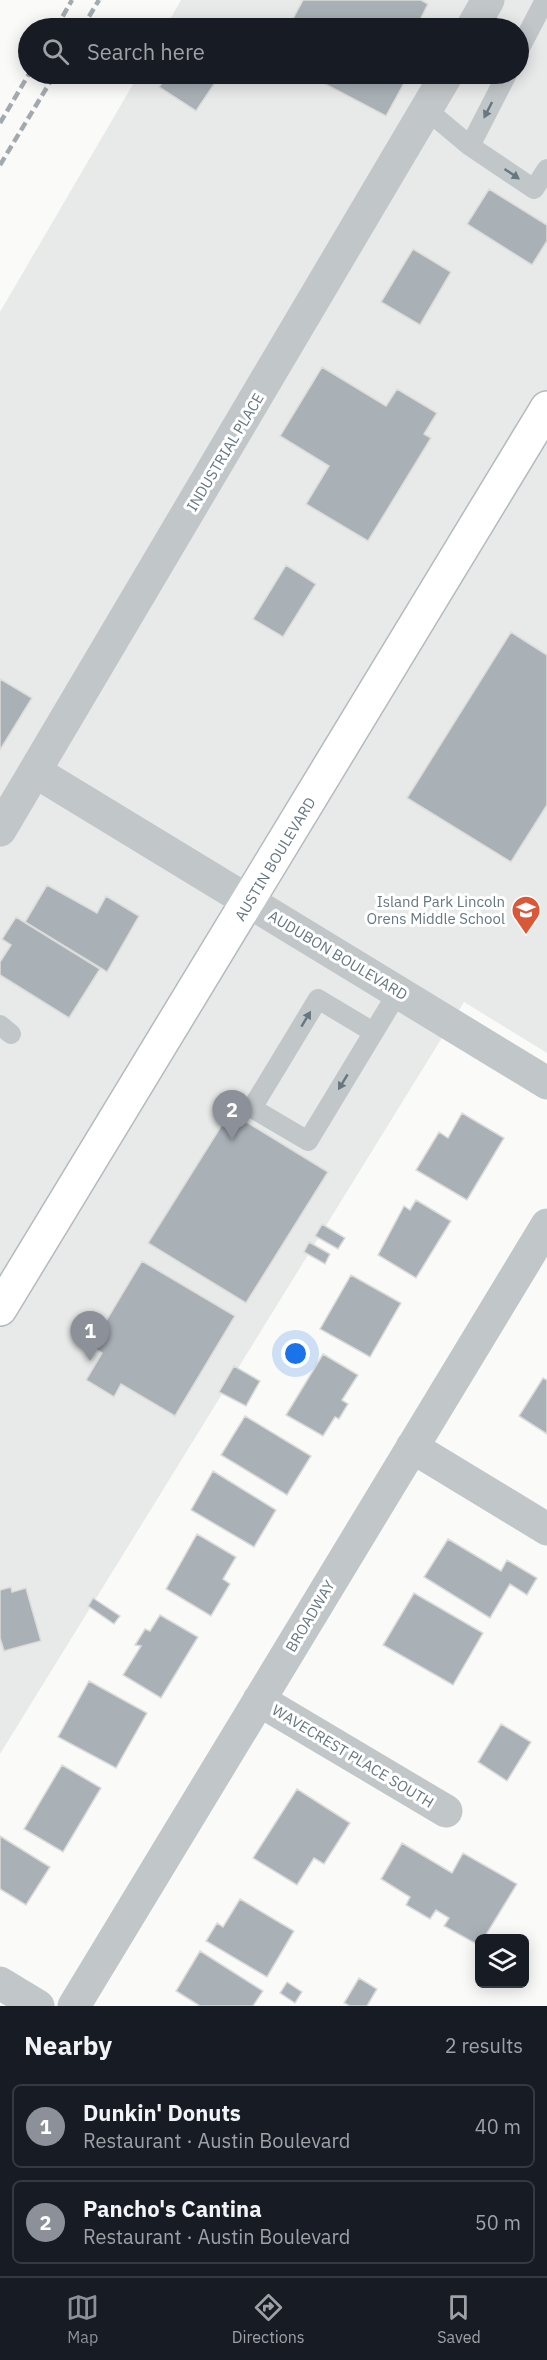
<!DOCTYPE html>
<meta charset="utf-8">
<style>
:root{--surface:#171b24;--page:#20242c;--text:#f1f3f6;--muted:#9ea1a6;--line:#363941;--accent:#8c9099}
body{margin:0;font-family:"IBM Plex Sans",sans-serif;background:var(--page);color:var(--text)}
.controls{position:absolute;right:18px;bottom:18px;display:grid;overflow:hidden;border-radius:9px;box-shadow:0 3px 15px #0003}
.controls button{width:54px;height:54px;display:grid;place-items:center;padding:0;border:0;border-bottom:2px solid var(--line);background:var(--surface);color:var(--text);font:30px sans-serif}
.you{position:absolute;left:296px;top:1354px;width:21px;height:21px;margin:-15px;border:4px solid #fff;border-radius:50%;background:#1a73e8;box-shadow:0 0 0 9px #1a73e833}
.badge{display:grid;place-items:center;width:39px;height:39px;border-radius:50%;background:var(--accent);color:#fff;font-size:20px;font-weight:700}
.pin{position:absolute;translate:-50% -50px;filter:drop-shadow(0 2px 3px #0008)}
.pin::after{content:'';position:absolute;top:32px;width:21px;height:18px;background:inherit;clip-path:polygon(0 0,100% 0,50% 100%)}
.list{margin:0;padding:0;list-style:none}
h2{display:flex;justify-content:space-between;align-items:center;height:78px;margin:0;padding:0 24px;font-size:26px}
h2 small{font-size:20px;font-weight:400;color:var(--muted)}
.list li{display:grid;grid-template-columns:39px 1fr auto;gap:18px;align-items:center;box-sizing:border-box;height:84px;margin:0 12px 12px;padding:0 12px;border:2px solid var(--line);border-radius:9px}
.list b{display:block;font-size:22px;white-space:nowrap}
.list p{margin:0;font-size:20px;white-space:nowrap;color:var(--muted)}
.list em{font-size:20px;font-style:normal;color:var(--muted)}
.icon{flex:none;width:33px;height:33px;fill:none;stroke:currentColor;stroke-width:2;stroke-linecap:round;stroke-linejoin:round}
.map{position:relative;flex:none;width:547px;height:2006px;overflow:hidden}
.search{position:absolute;background:var(--surface);box-shadow:0 3px 15px #0003;left:18px;right:18px;top:18px;height:66px;display:flex;align-items:center;gap:15px;box-sizing:border-box;padding:0 21px;border-radius:33px;color:var(--muted);font-size:22px}
.sheet{height:270px;background:var(--surface)}
nav{display:flex;justify-content:space-around;align-items:center;box-sizing:border-box;height:84px;border-top:2px solid var(--line);background:var(--surface);font-size:16px;color:var(--muted)}
nav a{display:grid;justify-items:center;gap:3px}
nav .on{color:var(--accent)}
.map>svg:first-child{display:block}
</style>
<div class="map">
<svg width="547" height="2006" viewBox="0 0 547 2006">
<rect width="100%" height="100%" fill="#fafaf8"/>
<!-- built -->
<path fill="#e8e9e9" d="M181,0H547V1053L464,1002L0,1754V840L453,74H518V28H165Z
M139,74H451L0,818V312Z"/>
<!-- building -->
<path fill="#a9b1b7" stroke="#dcdcda" stroke-width="1.5" d="M303,0H421L428,4L418,24L427,28H288Z
M168,74H221L196,111L159,87Z
M306,74H409L386,116Z
M489,189L547,225V241L532,265L467,224Z
M413,249L451,272L420,325L381,302Z
M322,367L386,406L397,389L437,413L424,434L431,438L368,541L306,504L329,466L280,436Z
M286,565L316,584L283,637L253,619Z
M511,632L547,655V805L511,862L407,798Z
M0,679L32,698L0,750Z
M47,885L97,913L106,896L139,916L107,972L25,922Z
M16,917L100,969L69,1018L0,975V962L11,945L2,939Z
M230,1112L328,1172L246,1303L148,1243Z
M462,1113L504,1138L467,1200L416,1170L439,1132L448,1138Z
M416,1200L451,1221L416,1278L378,1255L404,1206L410,1210Z
M322,1224L345,1238L338,1249L315,1236Z
M309,1242L330,1254L325,1264L304,1252Z
M142,1261L235,1316L175,1416L121,1384L114,1397L86,1380L102,1353L91,1346Z
M351,1275L401,1303L370,1357L320,1329Z
M323,1354L358,1375L342,1400L348,1404L339,1419L335,1417L323,1436L286,1415Z
M234,1366L260,1381L246,1406L219,1392Z
M543,1378L547,1380V1434L519,1416Z
M245,1416L311,1456L287,1495L221,1455Z
M213,1471L276,1510L254,1547L191,1510Z
M197,1534L236,1557L223,1579L230,1584L211,1616L166,1589Z
M448,1539L501,1571L507,1560L537,1578L527,1595L510,1584L490,1618L424,1577Z
M11,1587L12,1592L26,1588L41,1641L4,1651L0,1638V1590Z
M414,1593L483,1633L453,1685L383,1645Z
M93,1598L120,1616L114,1624L88,1606Z
M160,1615L198,1637L161,1698L123,1675L141,1646L135,1645L145,1629L150,1631Z
M89,1681L147,1713L116,1768L58,1737Z
M501,1724L531,1742L507,1781L478,1762Z
M62,1765L101,1788L63,1852L24,1829Z
M297,1789L350,1823L324,1864L314,1858L297,1885L253,1858Z
M0,1836L50,1867L26,1905L0,1889Z
M402,1843L452,1873L463,1853L517,1884L484,1938H480V1946L444,1926L449,1918L436,1910L430,1919L406,1905L410,1897L381,1879Z
M240,1899L294,1931L267,1977L206,1941L217,1923L223,1927Z
M200,1951L263,1991L253,2006H200L176,1991Z
M359,1978L377,1989L367,2006H350L344,2003Z
M287,1982L302,1992L295,2003L280,1993Z"/>
<g fill="none" stroke-linecap="round" stroke-linejoin="round">
<!-- primary casing -->
<g stroke="#b5babe" stroke-width="36">
<path id="primary" d="M0,1309L547,408"/>
</g>
<!-- lane -->
<path stroke="#c1c6c9" stroke-width="20" d="M518,52L545,0
M427,110L470,146L534,189L547,169
M470,146L507,74
M0,1025L11,1034
M373,1032L318,999L252,1108L308,1141L398,992"/>
<!-- street -->
<path stroke="#c1c6c9" stroke-width="33" d="M472,28L488,0
M36,772L547,1083
M0,830L447,74
M412,1447L547,1529
M259,1700L446,1811
M0,1983L38,2006
M74,2006L547,1225"/>
<!-- primary -->
<use href="#primary" stroke="#fff" stroke-width="33"/>
<!-- rail -->
<path stroke="#a3aaaf" stroke-width="4.5" stroke-dasharray="9 4.5" stroke-linecap="butt" d="M56,28L72,0
M82,28L99,0
M0,123L29,74
M0,165L55,74"/>
</g>
<!-- one-way arrows -->
<defs><path id="oneway-solid" d="M-6-.8H1V-3.2L6.5 0L1 3.2V.8H-6Z" transform="scale(1.5)"/></defs>
<g fill="#667781">
<use href="#oneway-solid" transform="translate(488 110) rotate(117)"/>
<use href="#oneway-solid" transform="translate(512 174) rotate(34)"/>
<use href="#oneway-solid" transform="translate(306 1019) rotate(-59)"/>
<use href="#oneway-solid" transform="translate(343 1082) rotate(121)"/>
</g>
<!-- icons -->
<defs>
<g id="school-pin" transform="scale(1.5)"><path d="M0 17L-7.5 6A9.5 9.5 0 1 1 7.5 6Z" fill="#da5838" stroke="#fff"/><path d="M0-5L7-2L0 1L-7-2ZM-4 1L0 2.5L4 1V4Q0 6-4 4Z" fill="#fff"/></g>
</defs>
<g fill-rule="evenodd">
<use href="#school-pin" x="526" y="910"/>
</g>
<g text-anchor="middle" dominant-baseline="central" stroke-width="6" stroke-linejoin="round" paint-order="stroke">
<!-- street labels -->
<g font-size="15" fill="#667781" stroke="#fff">
<text transform="translate(225 452) rotate(-59)">INDUSTRIAL PLACE</text>
<text transform="translate(275 859) rotate(-59)">AUSTIN BOULEVARD</text>
<text transform="translate(338 955) rotate(31)">AUDUBON BOULEVARD</text>
<text transform="translate(310 1616) rotate(-59)">BROADWAY</text>
<text transform="translate(353 1756) rotate(31)">WAVECREST PLACE SOUTH</text>
</g>
<!-- poi labels -->
<g font-size="15" fill="#667781" stroke="#fff" text-anchor="end">
<text x="505" y="901">Island Park Lincoln<tspan x="505" dy="17">Orens Middle School</tspan></text>
</g>
</g>
</svg>
<div class="controls">
<button><svg class="icon" aria-label="layers" viewBox="0 0 24 24"><path d="M12 4l9 5-9 5-9-5zM3 14l9 5 9-5"/></svg></button>
</div>
<div class="you"></div>
<div class="pin badge" style="left:90px;top:1361px">1</div>
<div class="pin badge" style="left:232px;top:1140px">2</div>
<div class="search"><svg class="icon" aria-label="search" viewBox="0 0 24 24"><circle cx="10" cy="10" r="6"/><path d="M15 15l6 6"/></svg>Search here</div>
</div>
<section class="sheet">
<h2>Nearby<small>2 results</small></h2>
<ul class="list">
<li><span class="badge">1</span><div><b>Dunkin' Donuts</b><p>Restaurant · Austin Boulevard</p></div><em>40 m</em></li>
<li><span class="badge">2</span><div><b>Pancho's Cantina</b><p>Restaurant · Austin Boulevard</p></div><em>50 m</em></li>
</ul>
</section>
<nav>
<a class="on"><svg class="icon" aria-label="map" viewBox="0 0 24 24"><path d="M3 6l6-2 6 2 6-2v14l-6 2-6-2-6 2zM9 4v14M15 6v14"/></svg>Map</a>
<a><svg class="icon" aria-label="directions" viewBox="0 0 24 24"><path d="M12 3l9 9-9 9-9-9zM9 14v-3h6M13 9l2 2-2 2"/></svg>Directions</a>
<a><svg class="icon" aria-label="saved" viewBox="0 0 24 24"><path d="M7 4h10v16l-5-4-5 4z"/></svg>Saved</a>
</nav>
